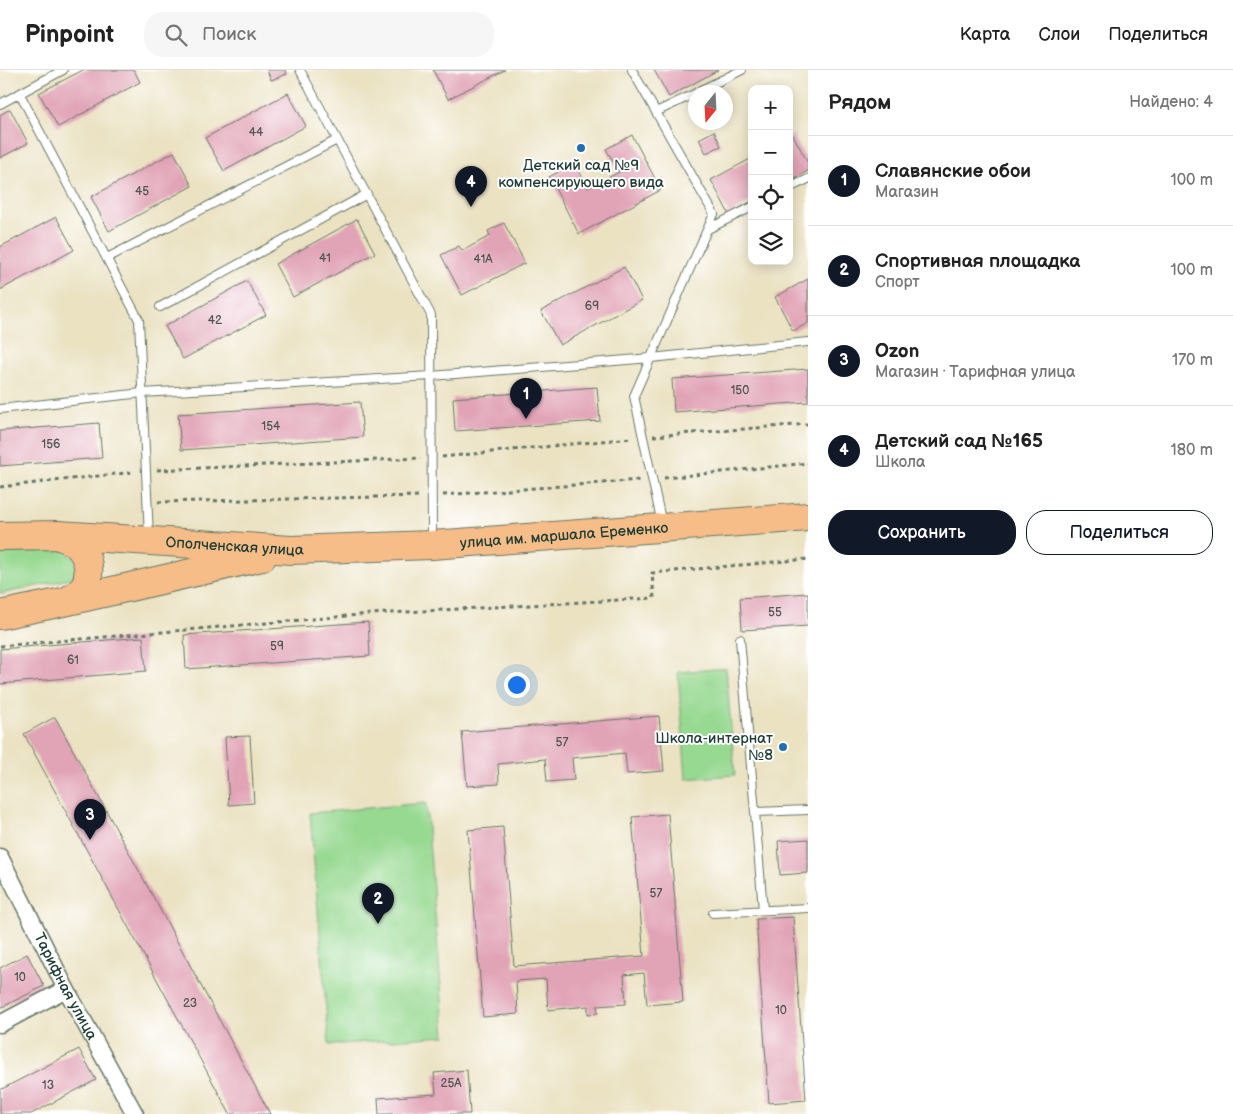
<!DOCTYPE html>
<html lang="ru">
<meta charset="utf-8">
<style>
:root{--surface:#fff;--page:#f6f6f6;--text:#222;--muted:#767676;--line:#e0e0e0;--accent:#111827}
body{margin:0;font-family:"Balsamiq Sans",sans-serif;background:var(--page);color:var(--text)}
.controls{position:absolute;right:15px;top:15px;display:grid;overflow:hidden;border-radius:10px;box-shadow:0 2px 12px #0003}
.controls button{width:45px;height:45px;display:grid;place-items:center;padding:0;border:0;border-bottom:1px solid var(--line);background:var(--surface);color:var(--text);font:25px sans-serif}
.compass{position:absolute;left:688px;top:15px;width:45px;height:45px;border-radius:50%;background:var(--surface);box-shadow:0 2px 12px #0003;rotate:198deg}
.you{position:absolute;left:516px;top:614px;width:18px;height:18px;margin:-12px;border:4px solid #fff;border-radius:50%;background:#1a73e8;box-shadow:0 0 0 8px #1a73e833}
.badge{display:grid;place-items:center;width:32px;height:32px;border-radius:50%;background:var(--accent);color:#fff;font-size:16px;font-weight:700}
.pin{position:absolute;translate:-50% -41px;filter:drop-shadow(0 1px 2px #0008)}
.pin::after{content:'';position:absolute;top:26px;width:18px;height:15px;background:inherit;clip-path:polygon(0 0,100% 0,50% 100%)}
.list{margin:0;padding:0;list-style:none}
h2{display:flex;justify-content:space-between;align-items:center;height:65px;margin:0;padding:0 20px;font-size:21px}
h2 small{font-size:16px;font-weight:400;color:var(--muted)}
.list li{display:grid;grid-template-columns:32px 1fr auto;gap:15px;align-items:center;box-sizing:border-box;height:90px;padding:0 20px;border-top:1px solid var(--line)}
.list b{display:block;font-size:19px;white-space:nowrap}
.list p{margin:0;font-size:16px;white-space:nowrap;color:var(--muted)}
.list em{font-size:16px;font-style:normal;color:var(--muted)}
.actions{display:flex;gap:10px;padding:15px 20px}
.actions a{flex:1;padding:11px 0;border:1px solid var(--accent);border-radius:20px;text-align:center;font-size:18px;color:var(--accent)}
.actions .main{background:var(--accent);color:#fff}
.icon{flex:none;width:28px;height:28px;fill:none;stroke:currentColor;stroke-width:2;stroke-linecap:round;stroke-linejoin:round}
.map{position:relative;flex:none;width:808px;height:1044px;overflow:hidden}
header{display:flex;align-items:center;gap:30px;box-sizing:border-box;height:70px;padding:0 25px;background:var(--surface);border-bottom:1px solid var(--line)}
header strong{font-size:24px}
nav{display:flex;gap:28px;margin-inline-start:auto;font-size:18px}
.search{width:350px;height:45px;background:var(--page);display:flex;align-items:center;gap:12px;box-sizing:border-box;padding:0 18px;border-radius:20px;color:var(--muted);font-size:19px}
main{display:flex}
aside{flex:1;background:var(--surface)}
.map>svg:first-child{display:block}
</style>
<header>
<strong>Pinpoint</strong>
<div class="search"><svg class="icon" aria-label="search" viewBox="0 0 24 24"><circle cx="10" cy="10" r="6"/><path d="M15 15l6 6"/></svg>Поиск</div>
<nav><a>Карта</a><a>Слои</a><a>Поделиться</a></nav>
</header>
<main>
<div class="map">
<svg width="808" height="1044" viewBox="0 0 808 1044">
<rect width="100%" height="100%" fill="#fff"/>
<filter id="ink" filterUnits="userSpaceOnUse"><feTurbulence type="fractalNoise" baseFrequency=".02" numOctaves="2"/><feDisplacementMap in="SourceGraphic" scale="10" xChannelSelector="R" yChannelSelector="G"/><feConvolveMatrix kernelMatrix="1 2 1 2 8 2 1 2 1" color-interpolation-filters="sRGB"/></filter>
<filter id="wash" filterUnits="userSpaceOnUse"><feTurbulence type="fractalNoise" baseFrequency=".0096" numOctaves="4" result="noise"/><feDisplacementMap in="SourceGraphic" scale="20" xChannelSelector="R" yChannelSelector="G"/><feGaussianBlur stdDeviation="1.12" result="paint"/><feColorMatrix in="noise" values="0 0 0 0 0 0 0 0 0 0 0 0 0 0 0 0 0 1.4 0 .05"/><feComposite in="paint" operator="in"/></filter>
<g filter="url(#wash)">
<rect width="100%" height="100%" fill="#ebe2c2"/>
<!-- green -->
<path fill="#97d991" stroke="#5b8b62" d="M64,479L77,492L75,506L60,511L0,524V483Z
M726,598L735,705L686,709L678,602Z
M426,733L445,966L329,975L310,743Z"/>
<g id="blocks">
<!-- building -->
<path fill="#e1a3b6" d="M83,0H134L140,12L58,57L39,23Z
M267,0H285L287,4L271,10Z
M433,0H505L448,29Z
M654,0H718L669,27Z
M288,23L306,56L224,101L205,68Z
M10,39L28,73L0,88V45Z
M714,61L721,76L706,83L699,69Z
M632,65L661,120L579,164L549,107L575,93L588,118L619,102L606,79Z
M793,65L808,93V101L789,111V67Z
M174,82L192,116L109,161L91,127Z
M752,88V131L729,144L711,110Z
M56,147L74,180L0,220V177Z
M357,149L375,183L293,227L275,194Z
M504,153L525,193L462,225L441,185L459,176L462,181L490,166L488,161Z
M624,197L642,230L560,275L541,241Z
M808,209V253L793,261L775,227Z
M247,211L266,245L183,289L165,256Z
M808,299V332L674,342L672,309Z
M597,317L600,351L455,361L453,328Z
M360,332L363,367L181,380L178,344Z
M99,353L102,388L0,396V361Z
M808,523V556L742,560L740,528Z
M368,552L370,586L186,599L184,565Z
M143,567L146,601L0,614V579Z
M659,646L664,701L627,704L625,683L572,688L574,710L547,712L545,689L498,694L499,714L467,716L462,662Z
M55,647L156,832L270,1044H230L124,849L24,664Z
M250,666L254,733L229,735L225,667Z
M668,744L683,932L647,935L644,903L624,905L626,934L597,936L598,943L588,944V936L548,940L546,909L516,911L518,944L483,947L468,760L503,757L514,896L644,886L632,747Z
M808,769V803L780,805L778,771Z
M793,847L806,1030L769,1033L756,849Z
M27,884L44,916L0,938V898Z
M79,979L96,1010L31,1044H0V1020Z
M467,1000L470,1044H379L378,1028L436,1024L434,1003Z"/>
</g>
</g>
<g filter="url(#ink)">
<use href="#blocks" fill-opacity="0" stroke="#676" stroke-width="1"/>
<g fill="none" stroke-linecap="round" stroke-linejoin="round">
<!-- lane casing -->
<g stroke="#676" stroke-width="10">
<path id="lane" d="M300,0L431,245L432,470
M632,0L714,144L634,326L662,454
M697,22L742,0
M20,24L139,250L149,467
M0,34L63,0
M656,42L696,23
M789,118L808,109
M708,159L752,137
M107,188L337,70
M160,237L367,124
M0,339L142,323L431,306L651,288L808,272
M740,569L755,742
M763,840L755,742L808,740
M713,843L808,838"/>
</g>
<!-- street casing -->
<g stroke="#676" stroke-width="19">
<g id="street">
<path id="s1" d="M0,787L66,919L135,1044"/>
<path d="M0,954L66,919"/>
</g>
</g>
<!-- highway casing -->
<g stroke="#676" stroke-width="30">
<g id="highway">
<path d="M58,465C64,468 71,470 76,474C89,484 92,505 84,518C80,523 73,527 68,531"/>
<path id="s2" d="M0,466L58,465L291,480L432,475L808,447"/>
<path d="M0,545L68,531L262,487"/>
</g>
</g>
<!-- path -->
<path stroke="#676" stroke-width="3" stroke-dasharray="4 4" stroke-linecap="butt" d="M653,366L808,354
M442,387L632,368
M157,400L421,388
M664,408L808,393
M0,417L134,402
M443,425L641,410
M158,432L421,426
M0,576L371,544L654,528L652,503L808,489"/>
<!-- lane -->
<use href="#lane" stroke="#fff" stroke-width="8"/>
<!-- street -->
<use href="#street" stroke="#fff" stroke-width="16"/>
<!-- highway -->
<use href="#highway" stroke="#f7bd88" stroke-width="28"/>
</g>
</g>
<!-- markers -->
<g fill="#1f6fb2" stroke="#fff" stroke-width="2">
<circle cx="581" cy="78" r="5"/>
<circle cx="783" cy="677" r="5"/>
</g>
<g text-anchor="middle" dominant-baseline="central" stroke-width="4" stroke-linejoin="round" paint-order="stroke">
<!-- number labels -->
<g font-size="12" fill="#505654">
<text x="256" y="62">44</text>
<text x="142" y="121">45</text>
<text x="325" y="188">41</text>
<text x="483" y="189">41А</text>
<text x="592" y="236">69</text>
<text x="215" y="250">42</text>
<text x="740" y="320">150</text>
<text x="271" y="356">154</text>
<text x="51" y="374">156</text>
<text x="775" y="542">55</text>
<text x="277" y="576">59</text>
<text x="73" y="590">61</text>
<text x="562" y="672">57</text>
<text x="656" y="823">57</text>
<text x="20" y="907">10</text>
<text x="190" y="933">23</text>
<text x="781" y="940">10</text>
<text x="451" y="1013">25А</text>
<text x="48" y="1015">13</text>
</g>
<!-- poi labels -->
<g font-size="15" fill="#1f3d34" stroke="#fff">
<text x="581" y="95">Детский сад №9<tspan x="581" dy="17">компенсирующего вида</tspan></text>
<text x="773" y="668" text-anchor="end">Школа-интернат<tspan x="773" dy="17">№8</tspan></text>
</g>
<!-- street labels -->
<g font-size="15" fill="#1f3d34" stroke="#fff">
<text stroke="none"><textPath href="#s2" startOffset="565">улица им. маршала Еременко</textPath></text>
<text stroke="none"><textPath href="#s2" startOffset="235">Ополченская улица</textPath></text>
<text stroke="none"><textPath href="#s1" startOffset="145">Тарифная улица</textPath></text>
</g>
</g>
</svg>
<div class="controls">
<button>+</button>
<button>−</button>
<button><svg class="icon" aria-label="locate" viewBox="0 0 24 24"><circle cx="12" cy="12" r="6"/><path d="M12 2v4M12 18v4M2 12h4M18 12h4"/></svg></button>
<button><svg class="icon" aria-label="layers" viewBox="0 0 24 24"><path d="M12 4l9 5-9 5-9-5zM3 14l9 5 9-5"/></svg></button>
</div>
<svg class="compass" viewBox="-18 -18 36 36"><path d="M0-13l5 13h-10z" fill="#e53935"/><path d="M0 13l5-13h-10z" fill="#767676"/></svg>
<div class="you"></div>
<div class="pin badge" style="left:526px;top:349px">1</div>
<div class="pin badge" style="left:378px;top:854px">2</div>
<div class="pin badge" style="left:90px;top:770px">3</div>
<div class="pin badge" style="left:471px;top:137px">4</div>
</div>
<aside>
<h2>Рядом<small>Найдено: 4</small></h2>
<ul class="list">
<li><span class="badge">1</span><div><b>Славянские обои</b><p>Магазин</p></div><em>100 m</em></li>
<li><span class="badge">2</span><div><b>Спортивная площадка</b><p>Спорт</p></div><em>100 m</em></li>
<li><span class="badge">3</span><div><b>Ozon</b><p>Магазин · Тарифная улица</p></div><em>170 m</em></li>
<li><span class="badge">4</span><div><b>Детский сад №165</b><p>Школа</p></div><em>180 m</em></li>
</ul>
<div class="actions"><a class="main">Сохранить</a><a>Поделиться</a></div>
</aside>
</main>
